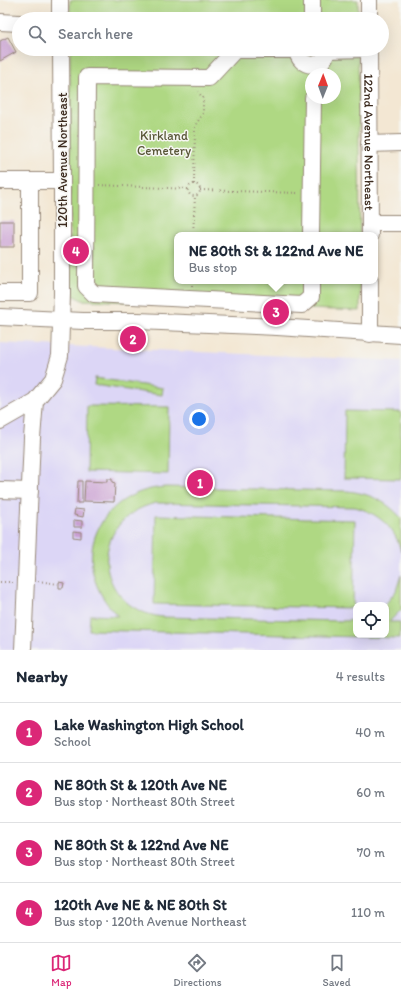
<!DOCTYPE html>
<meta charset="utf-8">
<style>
:root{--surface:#fff;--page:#f2f2f3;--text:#1f2937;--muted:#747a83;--line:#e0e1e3;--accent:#db2777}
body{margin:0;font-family:Itim,sans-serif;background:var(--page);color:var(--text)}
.controls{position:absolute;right:12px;bottom:12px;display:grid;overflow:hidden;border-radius:8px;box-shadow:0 4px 16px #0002}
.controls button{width:36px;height:36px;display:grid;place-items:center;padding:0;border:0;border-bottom:1px solid var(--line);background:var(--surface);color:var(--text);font:20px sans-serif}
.compass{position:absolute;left:305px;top:68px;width:36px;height:36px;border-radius:50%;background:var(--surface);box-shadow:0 4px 16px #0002;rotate:1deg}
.you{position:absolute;left:199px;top:419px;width:14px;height:14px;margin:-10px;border:3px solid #fff;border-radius:50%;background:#1a73e8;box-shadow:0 0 0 6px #1a73e833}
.badge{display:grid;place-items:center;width:26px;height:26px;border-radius:50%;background:var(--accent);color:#fff;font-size:13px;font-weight:700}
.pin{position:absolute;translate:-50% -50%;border:2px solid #fff;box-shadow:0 1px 4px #0006}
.popup{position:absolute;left:174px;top:232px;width:204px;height:52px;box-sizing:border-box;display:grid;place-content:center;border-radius:8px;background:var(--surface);filter:drop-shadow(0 1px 3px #0005);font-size:13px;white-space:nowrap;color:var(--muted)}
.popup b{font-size:15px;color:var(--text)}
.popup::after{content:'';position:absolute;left:50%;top:100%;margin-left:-8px;border:8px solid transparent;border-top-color:var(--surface)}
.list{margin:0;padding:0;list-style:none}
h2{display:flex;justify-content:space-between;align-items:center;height:52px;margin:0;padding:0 16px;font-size:17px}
h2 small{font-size:13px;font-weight:400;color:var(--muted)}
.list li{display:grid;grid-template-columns:26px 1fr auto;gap:12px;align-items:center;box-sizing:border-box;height:60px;padding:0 16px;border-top:1px solid var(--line)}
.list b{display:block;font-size:15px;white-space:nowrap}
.list p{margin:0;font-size:13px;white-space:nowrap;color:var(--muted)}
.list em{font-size:13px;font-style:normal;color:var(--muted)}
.icon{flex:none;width:22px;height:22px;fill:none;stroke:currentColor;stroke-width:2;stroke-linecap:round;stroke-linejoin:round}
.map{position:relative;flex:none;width:401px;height:650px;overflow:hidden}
.search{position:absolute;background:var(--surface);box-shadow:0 4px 16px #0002;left:12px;right:12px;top:12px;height:44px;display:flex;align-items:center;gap:10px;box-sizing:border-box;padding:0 14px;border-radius:22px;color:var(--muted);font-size:15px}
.sheet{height:292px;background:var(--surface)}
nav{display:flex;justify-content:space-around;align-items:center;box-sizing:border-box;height:56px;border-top:1px solid var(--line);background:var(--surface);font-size:11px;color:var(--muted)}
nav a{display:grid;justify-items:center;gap:2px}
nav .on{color:var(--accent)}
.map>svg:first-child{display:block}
</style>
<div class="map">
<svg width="401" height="650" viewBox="0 0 401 650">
<rect width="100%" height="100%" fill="#f6f6f2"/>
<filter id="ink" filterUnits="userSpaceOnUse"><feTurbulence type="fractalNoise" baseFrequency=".025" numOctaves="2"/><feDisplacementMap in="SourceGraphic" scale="8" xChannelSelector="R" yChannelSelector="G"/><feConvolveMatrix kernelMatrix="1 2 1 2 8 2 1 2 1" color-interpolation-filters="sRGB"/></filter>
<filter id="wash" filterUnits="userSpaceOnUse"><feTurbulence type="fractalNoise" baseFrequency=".012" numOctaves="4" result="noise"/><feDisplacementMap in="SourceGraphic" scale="16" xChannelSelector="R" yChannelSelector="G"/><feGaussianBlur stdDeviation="0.9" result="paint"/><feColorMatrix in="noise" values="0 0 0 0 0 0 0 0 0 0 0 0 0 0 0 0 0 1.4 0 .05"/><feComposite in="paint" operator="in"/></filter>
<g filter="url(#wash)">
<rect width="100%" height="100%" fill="#f3e7d3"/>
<!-- built -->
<path fill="#dcd6f6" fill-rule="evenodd" d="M0,343L401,361V650H0ZM356,605H386V635H356Z"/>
<!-- green -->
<path fill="#afd883" stroke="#758150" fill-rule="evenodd" d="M70,0H358V19H70Z
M70,49H358L360,235H177V281H360V311L82,300L70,294ZM311,74H335V98H311Z
M95,378L163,388L162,395L94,385Z
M87,406L169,407L168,474L86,472Z
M345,411L401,412V479L344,478Z
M166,487L347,491C368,493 387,501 401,518V552C396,528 378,513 355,507L156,503C87,519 92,608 162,617L344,621L356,620V635H386V605H385L396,591L401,575V610L389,622H400V638L89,630L90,615L118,616C66,566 95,491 166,487Z
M156,515L355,520L353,608L154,604Z"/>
<g id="blocks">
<!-- building -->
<path fill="#c99ed2" d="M8,37L16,52L0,61V41Z
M0,221H14V247H0Z
M107,479H112V482L115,483L114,502L84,501L85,481L107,482Z
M78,481H82V503H77Z
M75,509L84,510L83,517L74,515Z
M74,520L82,521V527H74Z
M73,531L81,532V538L73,537Z
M59,582L64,583L63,588H59Z"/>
</g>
</g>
<g filter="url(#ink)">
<use href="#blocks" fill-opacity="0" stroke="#978878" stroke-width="1"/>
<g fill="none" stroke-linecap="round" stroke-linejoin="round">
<!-- minor casing -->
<g stroke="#978878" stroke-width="18">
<g id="minor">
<path d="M60,0V19"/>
<path d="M312,19V0"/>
<path d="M369,19V0"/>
<path d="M0,22L19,23"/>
<path d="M297,49C298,70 326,70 327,49"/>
<path id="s1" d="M369,49L370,235"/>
<path d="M297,50H235L209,78L87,77L86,286L94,294L302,305L311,297V281"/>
<path d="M327,50L365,49"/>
<path d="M369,144L401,143"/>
<path d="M0,181H62"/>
<path d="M370,223H401"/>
<path d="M311,235L313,98"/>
<path d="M370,281V334"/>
<path d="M0,293H30V181"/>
<path d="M0,317L83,321H138L277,327L401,335"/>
<path d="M0,421L35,401L53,379L60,356L62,294V181L61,49"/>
<path d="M0,490L30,491"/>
<path d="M23,650L32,438L35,401"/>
</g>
</g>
<!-- path -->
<path stroke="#978878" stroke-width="2" stroke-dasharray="1 3" stroke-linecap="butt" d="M188 190a6 6 0 1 1 12 0a6 6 0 1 1-12 0Z
M194,184L195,126L203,113V98L198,92
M99,185L188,189
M200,190L299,193
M193,235L195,196
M192,286V281
M38,581L58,584
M0,582H13"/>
<!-- minor -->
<use href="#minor" stroke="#fff" stroke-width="16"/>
</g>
</g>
<g text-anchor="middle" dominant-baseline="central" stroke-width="3" stroke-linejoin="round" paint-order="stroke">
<!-- park labels -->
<g font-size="13" fill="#585637" stroke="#f6f6f2">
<text x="164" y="135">Kirkland<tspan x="164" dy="15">Cemetery</tspan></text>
</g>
<!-- street labels -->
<g font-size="13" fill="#3b2a1e" stroke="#f6f6f2">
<text stroke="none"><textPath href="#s1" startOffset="93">122nd Avenue Northeast</textPath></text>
<text transform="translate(62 160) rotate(-90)">120th Avenue Northeast</text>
</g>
</g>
</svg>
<div class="controls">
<button><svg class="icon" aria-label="locate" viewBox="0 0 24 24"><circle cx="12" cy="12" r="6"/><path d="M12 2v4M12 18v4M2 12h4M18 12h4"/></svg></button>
</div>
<svg class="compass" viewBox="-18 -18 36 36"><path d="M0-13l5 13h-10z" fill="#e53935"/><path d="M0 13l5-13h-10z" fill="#747a83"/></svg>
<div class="you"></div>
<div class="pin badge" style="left:200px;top:483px">1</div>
<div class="pin badge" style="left:133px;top:339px">2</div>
<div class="pin badge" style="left:276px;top:312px">3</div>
<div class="popup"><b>NE 80th St &amp; 122nd Ave NE</b>Bus stop</div>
<div class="pin badge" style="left:76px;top:251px">4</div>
<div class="search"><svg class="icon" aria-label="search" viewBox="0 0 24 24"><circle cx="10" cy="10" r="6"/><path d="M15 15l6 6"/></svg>Search here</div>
</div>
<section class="sheet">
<h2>Nearby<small>4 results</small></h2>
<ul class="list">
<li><span class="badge">1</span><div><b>Lake Washington High School</b><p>School</p></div><em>40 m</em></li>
<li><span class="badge">2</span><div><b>NE 80th St &amp; 120th Ave NE</b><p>Bus stop · Northeast 80th Street</p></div><em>60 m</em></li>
<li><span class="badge">3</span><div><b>NE 80th St &amp; 122nd Ave NE</b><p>Bus stop · Northeast 80th Street</p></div><em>70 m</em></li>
<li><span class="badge">4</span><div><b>120th Ave NE &amp; NE 80th St</b><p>Bus stop · 120th Avenue Northeast</p></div><em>110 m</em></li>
</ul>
</section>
<nav>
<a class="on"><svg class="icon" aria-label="map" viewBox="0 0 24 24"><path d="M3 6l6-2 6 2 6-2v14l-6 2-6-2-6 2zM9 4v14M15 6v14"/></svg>Map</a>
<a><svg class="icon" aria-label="directions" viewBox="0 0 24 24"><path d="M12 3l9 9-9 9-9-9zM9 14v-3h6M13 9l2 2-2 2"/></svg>Directions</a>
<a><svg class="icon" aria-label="saved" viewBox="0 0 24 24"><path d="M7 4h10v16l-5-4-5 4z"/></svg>Saved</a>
</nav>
